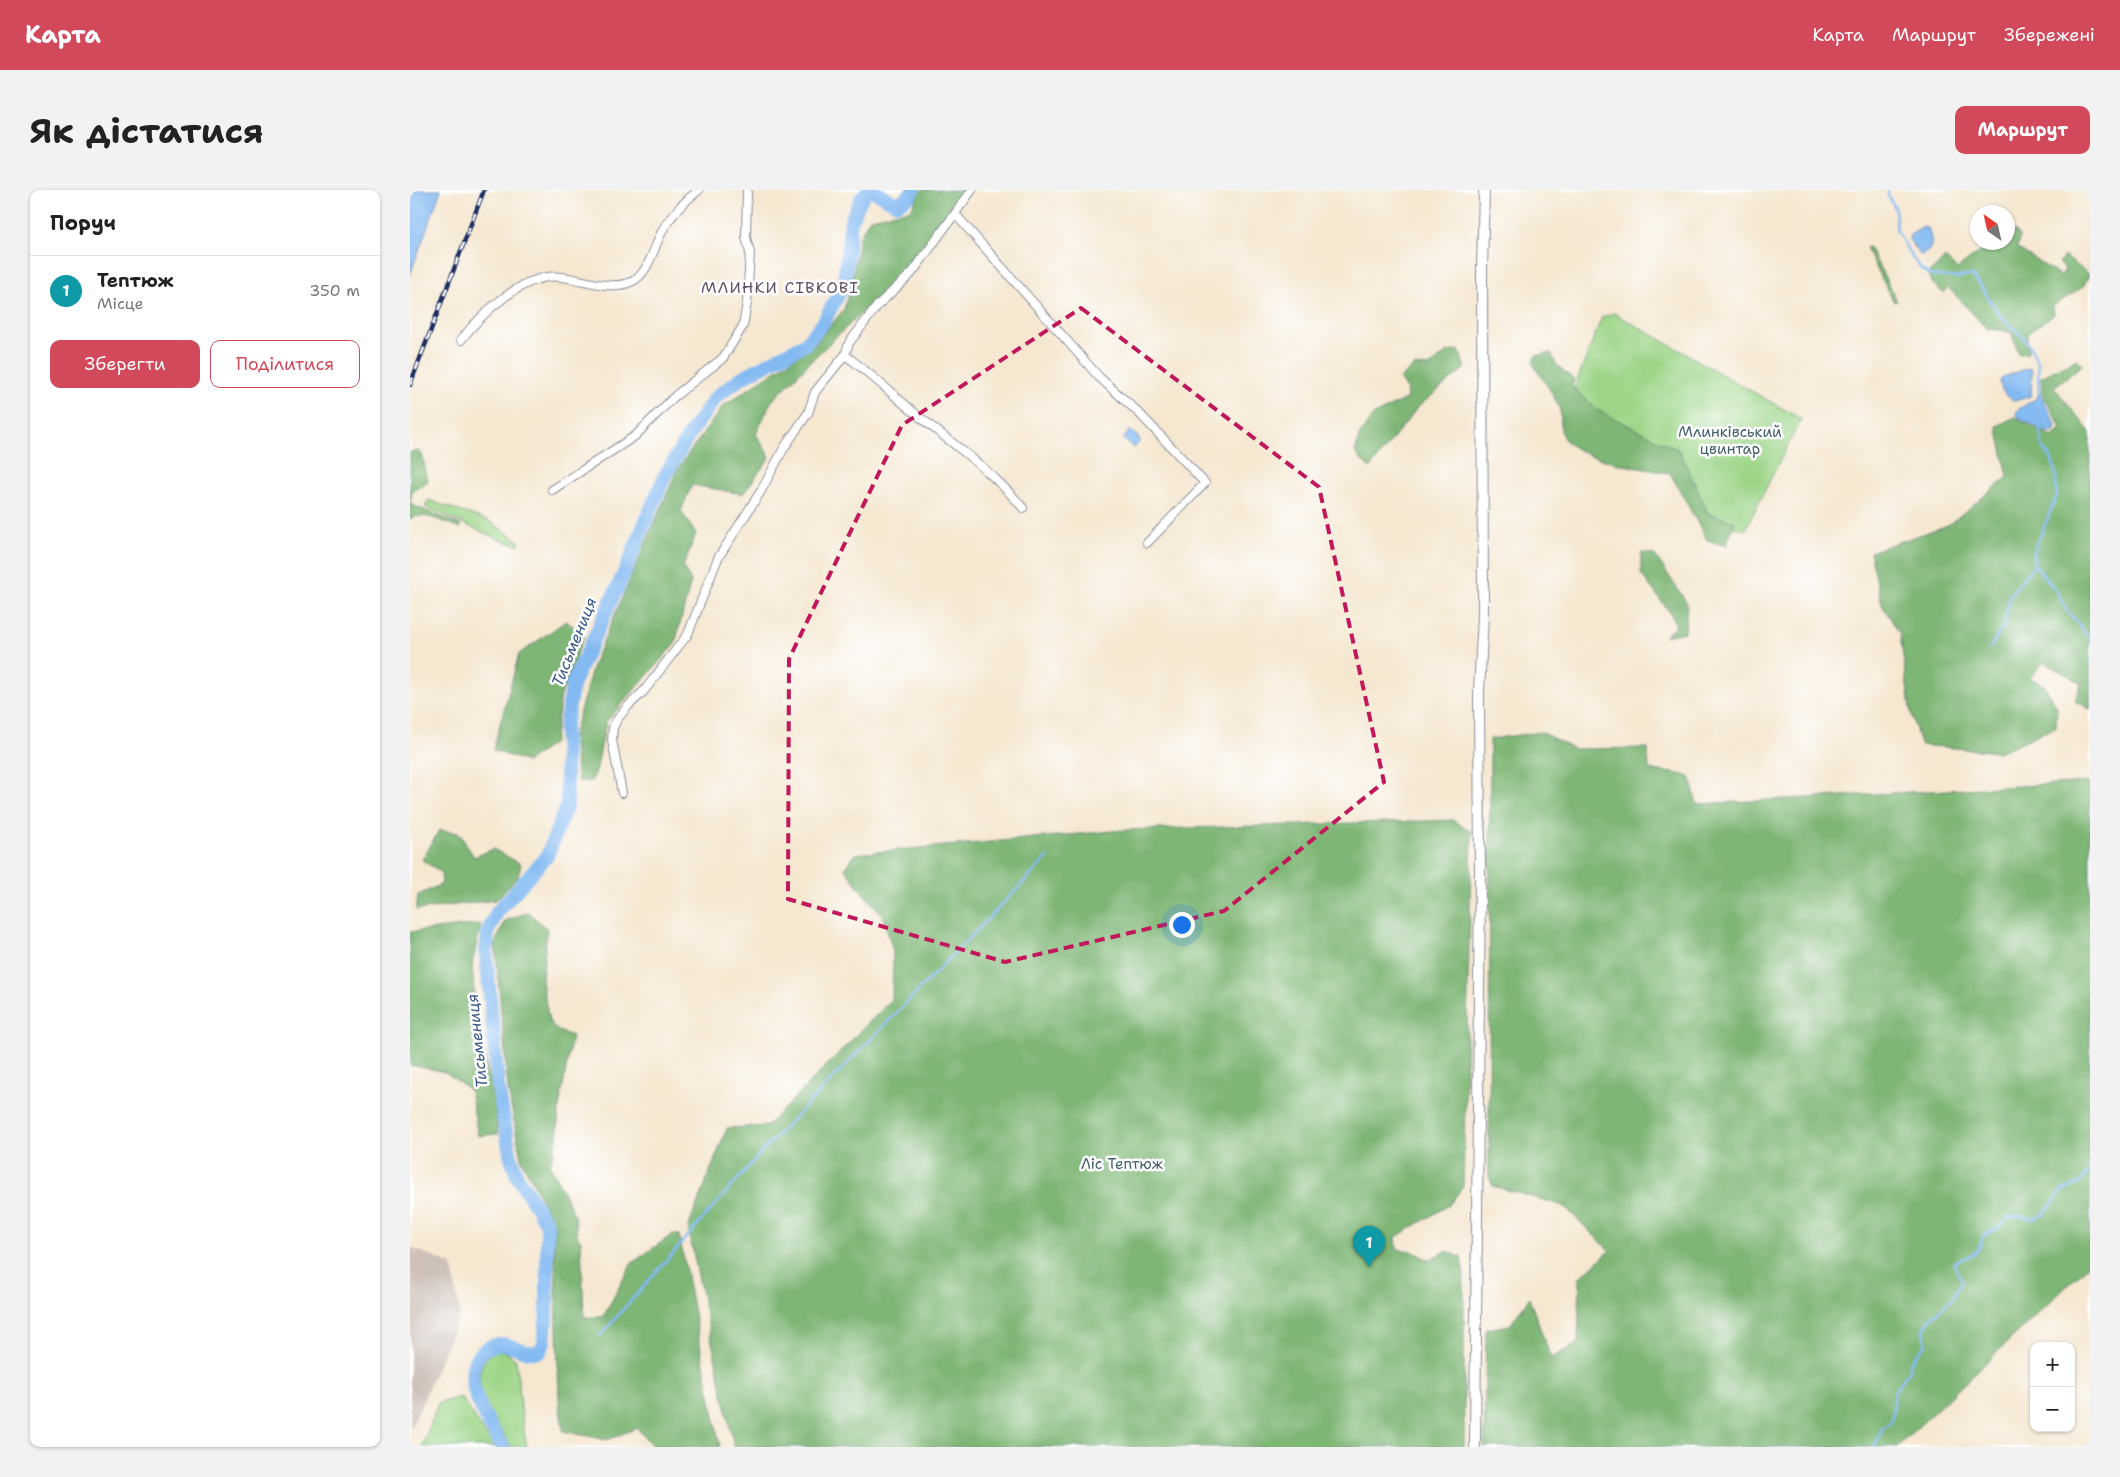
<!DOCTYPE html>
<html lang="uk">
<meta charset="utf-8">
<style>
:root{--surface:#fff;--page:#f2f2f2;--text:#222;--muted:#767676;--line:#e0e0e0;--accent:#d1495b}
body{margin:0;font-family:"Shantell Sans",sans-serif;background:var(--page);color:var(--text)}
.controls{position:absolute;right:15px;bottom:15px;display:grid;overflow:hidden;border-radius:10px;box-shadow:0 1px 4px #0004}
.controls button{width:45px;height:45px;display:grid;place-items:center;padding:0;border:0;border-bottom:1px solid var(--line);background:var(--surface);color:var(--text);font:25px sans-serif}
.compass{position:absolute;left:1560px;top:15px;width:45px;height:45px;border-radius:50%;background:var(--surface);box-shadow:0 1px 4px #0004;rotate:326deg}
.you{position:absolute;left:771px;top:734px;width:18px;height:18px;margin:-12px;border:4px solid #fff;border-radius:50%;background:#1a73e8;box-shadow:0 0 0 8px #1a73e833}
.badge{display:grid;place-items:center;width:32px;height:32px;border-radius:50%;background:var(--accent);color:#fff;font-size:16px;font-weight:700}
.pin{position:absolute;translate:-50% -41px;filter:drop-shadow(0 1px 2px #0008)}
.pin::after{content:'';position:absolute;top:26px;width:18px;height:15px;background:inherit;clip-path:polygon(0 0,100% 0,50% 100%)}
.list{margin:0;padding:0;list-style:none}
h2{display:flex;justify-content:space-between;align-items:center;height:65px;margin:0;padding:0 20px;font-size:21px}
h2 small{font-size:16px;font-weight:400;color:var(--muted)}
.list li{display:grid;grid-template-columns:32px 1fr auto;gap:15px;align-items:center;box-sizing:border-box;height:70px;padding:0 20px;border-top:1px solid var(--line)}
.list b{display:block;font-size:19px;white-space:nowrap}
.list p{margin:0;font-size:16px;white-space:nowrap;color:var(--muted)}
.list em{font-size:16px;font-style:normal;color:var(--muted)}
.actions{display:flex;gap:10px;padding:15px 20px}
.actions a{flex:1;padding:11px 0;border:1px solid var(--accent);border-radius:10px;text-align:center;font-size:18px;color:var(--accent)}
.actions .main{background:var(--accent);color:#fff}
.map{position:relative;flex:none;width:1680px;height:1257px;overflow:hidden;border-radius:10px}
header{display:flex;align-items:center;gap:30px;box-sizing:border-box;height:70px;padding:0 25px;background:var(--accent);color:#fff}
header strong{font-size:24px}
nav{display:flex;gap:28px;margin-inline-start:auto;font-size:18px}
.intro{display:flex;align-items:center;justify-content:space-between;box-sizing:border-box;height:120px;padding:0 30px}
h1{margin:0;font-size:35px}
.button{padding:12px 22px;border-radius:10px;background:var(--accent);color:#fff;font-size:18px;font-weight:700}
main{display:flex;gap:30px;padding:0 30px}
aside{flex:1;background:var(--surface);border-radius:10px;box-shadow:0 1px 4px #0004}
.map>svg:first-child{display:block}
</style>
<header>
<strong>Карта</strong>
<nav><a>Карта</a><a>Маршрут</a><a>Збережені</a></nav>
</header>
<div class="intro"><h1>Як дістатися</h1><a class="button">Маршрут</a></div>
<main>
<aside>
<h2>Поруч<small></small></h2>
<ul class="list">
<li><span class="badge" style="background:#0f9aa8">1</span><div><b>Тептюж</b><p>Місце</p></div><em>350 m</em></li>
</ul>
<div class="actions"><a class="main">Зберегти</a><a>Поділитися</a></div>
</aside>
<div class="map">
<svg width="1680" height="1257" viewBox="0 0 1680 1257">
<rect width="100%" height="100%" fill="#fff"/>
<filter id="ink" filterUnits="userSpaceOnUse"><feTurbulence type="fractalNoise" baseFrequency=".02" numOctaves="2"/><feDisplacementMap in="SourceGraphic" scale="10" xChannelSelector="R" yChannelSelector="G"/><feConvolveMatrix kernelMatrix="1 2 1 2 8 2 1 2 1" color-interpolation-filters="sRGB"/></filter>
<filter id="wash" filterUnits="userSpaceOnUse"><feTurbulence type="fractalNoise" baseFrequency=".0096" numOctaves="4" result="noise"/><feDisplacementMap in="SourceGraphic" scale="20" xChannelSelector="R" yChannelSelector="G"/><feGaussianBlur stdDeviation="1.12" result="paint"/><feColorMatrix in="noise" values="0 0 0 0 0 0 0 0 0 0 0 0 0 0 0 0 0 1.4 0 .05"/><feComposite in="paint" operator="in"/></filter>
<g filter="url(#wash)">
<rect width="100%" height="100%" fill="#f5e7d0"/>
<!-- industrial -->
<path fill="#cec1b9" d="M0,1057L42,1075L50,1125L0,1240Z"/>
<!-- green -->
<path fill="#9dd588" stroke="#5c8273" d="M1204,123L1391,229L1335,340L1297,329L1267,261L1180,221L1163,201L1192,127Z
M18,310L79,331L109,351V355L93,351L15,317Z
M87,1160L98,1163L106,1170L113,1235L117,1257H101C85,1230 47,1182 87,1160Z
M51,1207L84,1257H12L28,1213Z"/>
<!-- forest -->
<path fill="#7eb674" stroke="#4c7269" d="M510,0H558L507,69L475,101L409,163L361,212L346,244L360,267L333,304L282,295L271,321L286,344L273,377L281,391L265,454L196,532L186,582L181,591H168L163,546L183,475L268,278L313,216L405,154L434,119L441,96L449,47L460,28L501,20Z
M1600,37L1610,46L1607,58L1651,86L1655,79L1649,73L1654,66L1679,84L1673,97L1643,116L1644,124L1617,144L1618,163L1609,164L1601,142L1576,138L1538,97L1533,103L1521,92L1518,84L1535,68L1547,79L1581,53L1598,52V39Z
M1459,57L1487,111L1484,112L1456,58Z
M1049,160L1055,178L1008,217L960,278L950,269L945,262L949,246L962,226L997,208L996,198L990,189L1004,176L1019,177L1037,162Z
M1141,163L1146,174L1164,190L1162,196L1187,220L1269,260L1298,323L1325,332L1316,356L1297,350L1260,283C1234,279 1167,270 1153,247C1149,239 1152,229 1150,221C1148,210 1130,185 1123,174L1125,166Z
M1667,169L1672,175L1644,197L1680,242V519L1665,511L1671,493L1634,472L1620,488L1634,495L1647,518L1646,537L1589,562L1510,555L1500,518L1490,444L1472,415L1460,362L1538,335L1598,287L1587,236L1605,227L1643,247L1651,238L1632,203L1631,187Z
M7,260L12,264L18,291L2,302L0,314L51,335L50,338C37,334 13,320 0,329V262Z
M1231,363L1245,365L1277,413L1275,442L1255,446L1266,436L1261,424L1231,384Z
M156,431L174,445L151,505L144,553L117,572L83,560L109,464Z
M1131,542L1164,559L1238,558L1239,579L1280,586L1287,614L1680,592V1074L1487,1257H1074L1076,1139L1100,1135L1119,1108L1141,1168L1168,1153L1170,1087L1200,1061L1154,1016L1083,996L1079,987L1080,549Z
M1043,630L1062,642L1053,997L1039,1015L986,1047L987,1059L1002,1061L1018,1070L1037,1061L1051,1067L1054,1086V1257H324L278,1038L317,938L357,936L482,809L483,761L472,724L453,703L435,679L445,664L713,640Z
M29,640L49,643L64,667L83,659L111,674L108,687L86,710L6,720L8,705L32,694L31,682L12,670Z
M118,722L137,739L132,791L139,831L148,841L162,846L149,918L147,950L140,975L165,1026L167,1045L171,1051L174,1127H193L222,1073L263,1044L269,1045L310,1257H243L227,1238L197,1250L153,1241L149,1210L144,1035L111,969L98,898L85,753L95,731Z
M71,734L62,775L66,829L84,907L88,944L68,946L60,900L35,882L0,875V742Z"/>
<!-- water -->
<path fill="#83baf2" stroke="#4f74a8" d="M0,0H31L0,85Z
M1513,37L1518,38C1522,50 1525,61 1510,65L1499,49L1500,45Z
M1619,178L1622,180L1621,206L1605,211C1595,205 1591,202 1590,191L1593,187Z
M1629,201L1646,236L1644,241L1639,243L1608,227L1606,223L1609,219L1627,208Z
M720,240L729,248L730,252L724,258L713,249Z"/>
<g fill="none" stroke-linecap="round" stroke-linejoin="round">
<!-- stream -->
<path stroke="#83baf2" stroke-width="2.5" d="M1478,0V6L1485,18L1487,41L1503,69L1512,80L1520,85L1547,88L1554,86H1562L1569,93L1590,126L1616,150L1628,172L1629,203
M1629,236L1633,259L1640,266L1645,279L1647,305L1623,364L1624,374L1647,402L1655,418L1680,449
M1580,458L1594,435L1600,405L1624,375
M190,1146L355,958L638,667
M1464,1257L1472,1239L1482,1231L1485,1201L1498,1182L1501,1171L1516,1154L1514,1140L1519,1130L1542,1109L1552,1091C1550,1084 1545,1080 1544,1072L1564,1064L1568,1060L1574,1045L1587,1039L1598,1027L1610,1026L1623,1029L1634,1024L1652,1001L1670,993L1680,979"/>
<!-- river -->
<path stroke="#83baf2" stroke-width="14" d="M93,1257C79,1235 49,1190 69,1165C74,1159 82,1155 89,1154C105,1153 113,1166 130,1161L134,1152L137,1123V1034L107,986L100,964L88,896L76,763L78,741L87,722L137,666L157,615L155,537L163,493L215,381L255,285L281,242L305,208L331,188L395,154L413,133L434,94L441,30L452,7L458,1H464L487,14L499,6L503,0"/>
</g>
</g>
<g filter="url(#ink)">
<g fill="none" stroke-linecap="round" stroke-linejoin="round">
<!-- street casing -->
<g stroke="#888b97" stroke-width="10">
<path id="street" d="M545,24L689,187L729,223L795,293L737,353
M51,150C72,123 115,82 151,87C174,89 201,102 223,91C241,82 245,49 257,33C266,20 277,9 289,0
M435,165C460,183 482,204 506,224C544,255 581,280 613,318
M142,300L225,246L265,206L313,168L333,136L337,113L340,63L336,47L337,0
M212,603L202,550L203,538L206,531L217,517L234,501L278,444L308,368L351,301L374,258L398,223L405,202L435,165L439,153L468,115L502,83L562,0"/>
</g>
<!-- secondary casing -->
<g stroke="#888b97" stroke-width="12">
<path id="secondary" d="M1065,1257L1070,686L1069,502L1073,425L1072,78L1074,0"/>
</g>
<!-- street -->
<use href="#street" stroke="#fff" stroke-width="8"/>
<!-- secondary -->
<use href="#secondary" stroke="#fff" stroke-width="10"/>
<!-- rail casing -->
<g stroke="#1b2f5e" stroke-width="4.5">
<path id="rail" d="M0,195L74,0"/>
</g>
<!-- rail -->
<use href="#rail" stroke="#fff" stroke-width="2.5" stroke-dasharray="8" stroke-linecap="butt"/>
</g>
</g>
<!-- marked area -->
<path fill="none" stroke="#c2185b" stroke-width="4" stroke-dasharray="10 6" stroke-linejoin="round" d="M671,118L909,297L974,592L814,721L595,772L378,709L379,469L492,235Z"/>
<g text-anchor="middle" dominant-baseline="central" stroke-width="5" stroke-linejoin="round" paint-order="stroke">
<!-- park labels -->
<g font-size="15" fill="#42616b" stroke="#fff">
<text x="1320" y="242">Млинківський<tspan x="1320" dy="17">цвинтар</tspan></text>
<text x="712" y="974">Ліс Тептюж</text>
</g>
<!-- neighbourhood labels -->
<g font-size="16" letter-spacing="1" fill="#625268" stroke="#fff">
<text x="370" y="97">МЛИНКИ СІВКОВІ</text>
</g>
<!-- water labels -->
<g font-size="16" font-style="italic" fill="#3a598a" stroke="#fff">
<text transform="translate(164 452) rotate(-68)">Тисьмениця</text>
<text transform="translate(67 851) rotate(-96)">Тисьмениця</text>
</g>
</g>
</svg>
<div class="controls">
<button>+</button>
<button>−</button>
</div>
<svg class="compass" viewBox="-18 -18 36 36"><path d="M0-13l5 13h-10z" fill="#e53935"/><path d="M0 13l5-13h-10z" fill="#767676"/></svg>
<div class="you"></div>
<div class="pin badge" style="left:959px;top:1077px;background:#0f9aa8">1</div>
</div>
</main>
